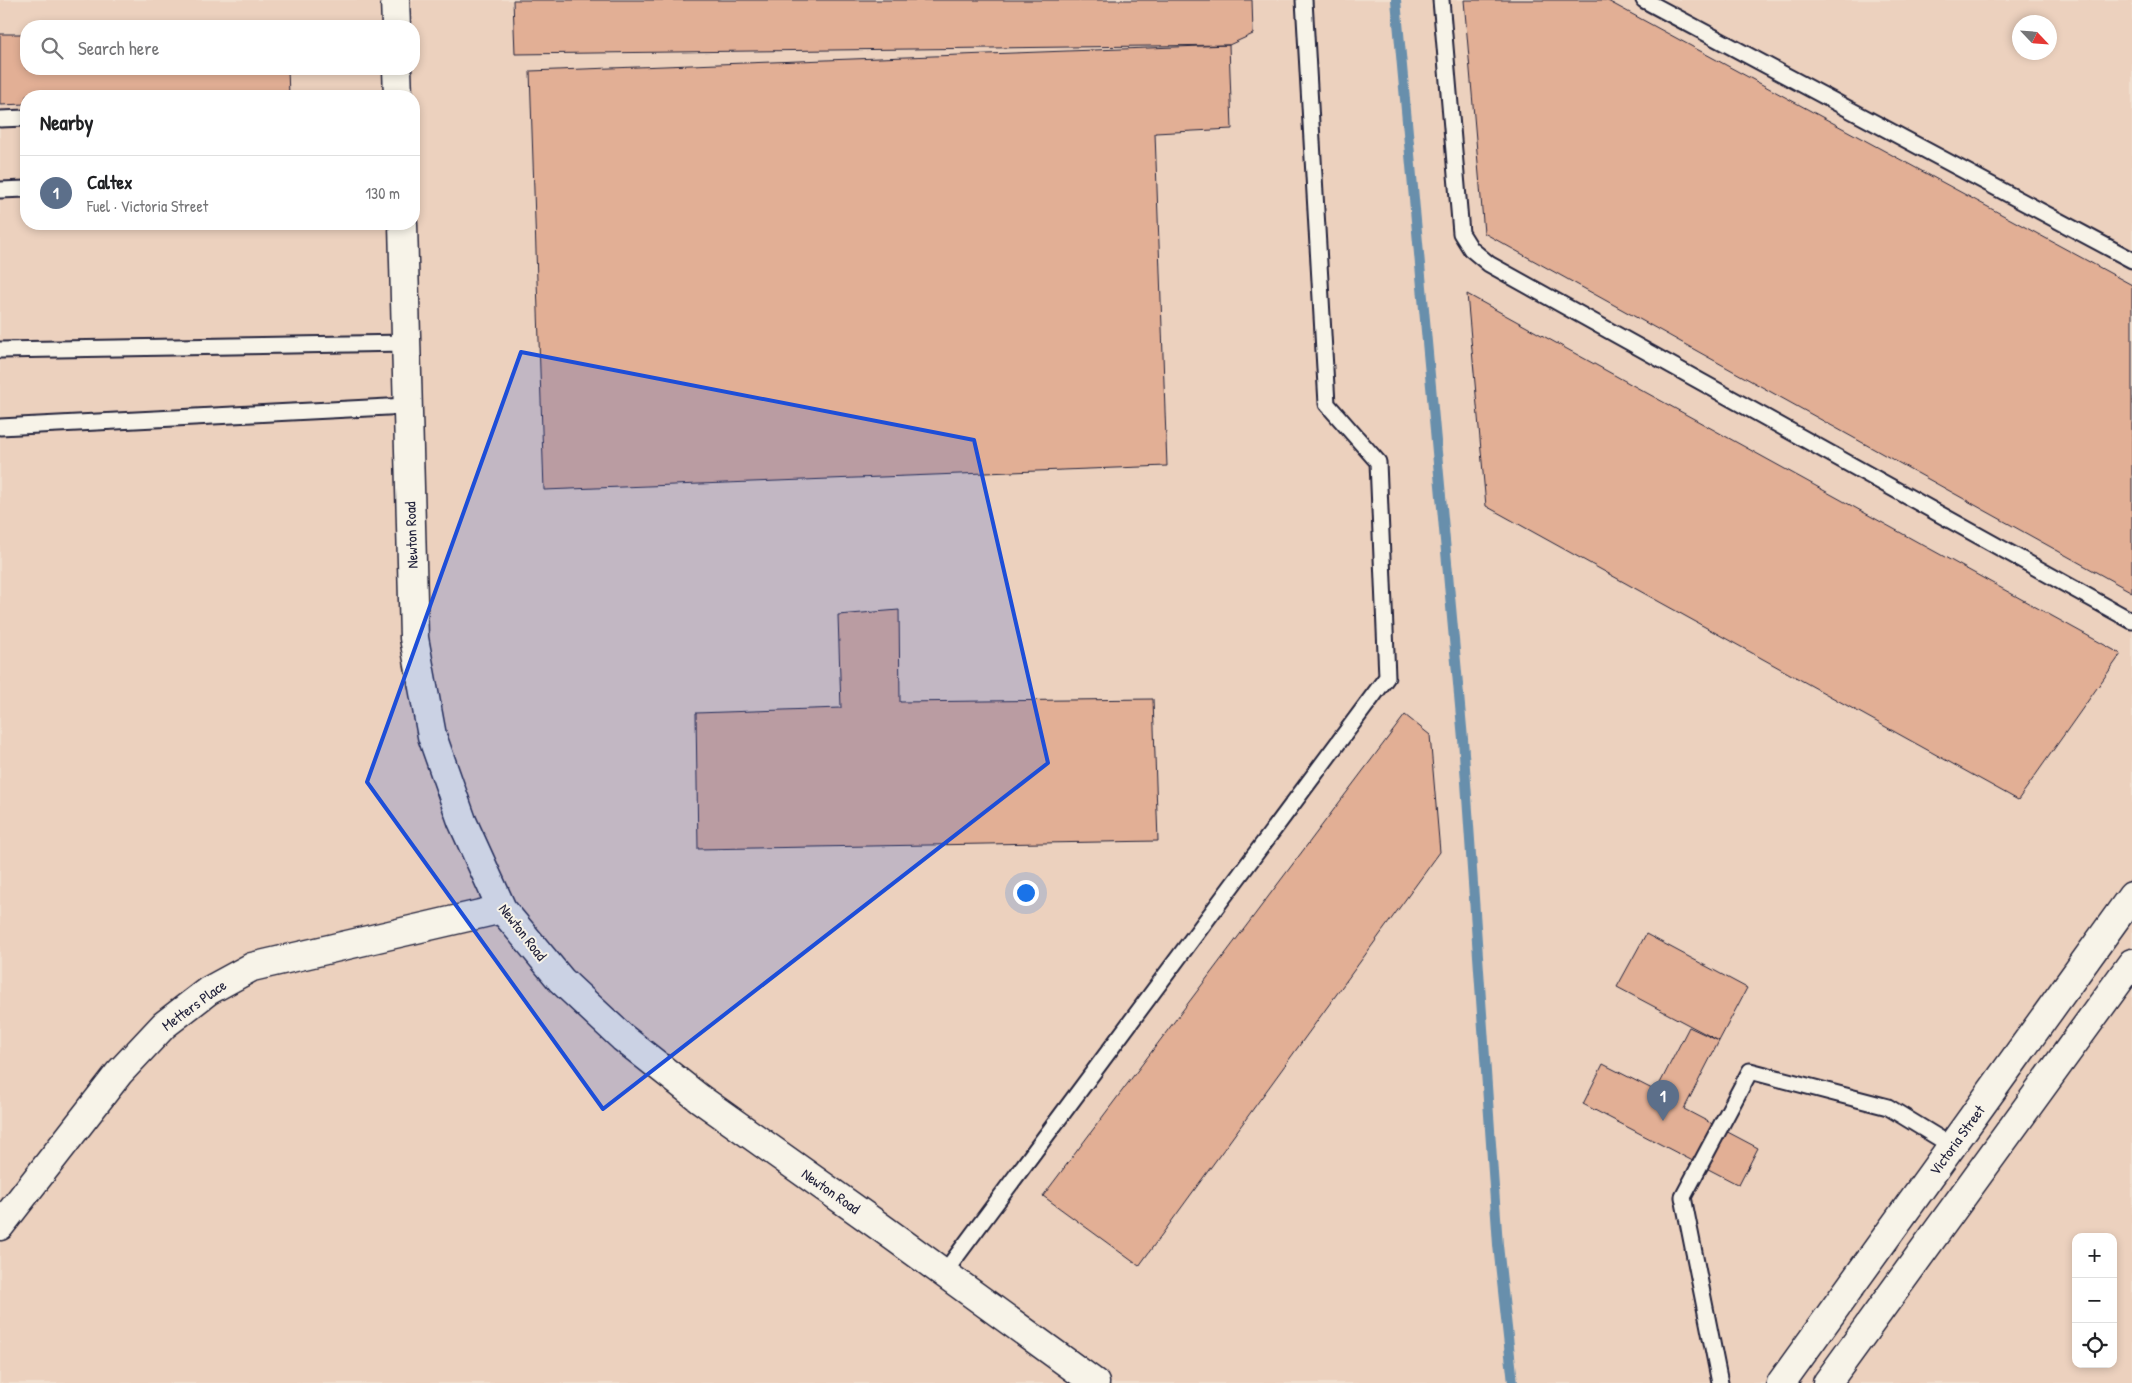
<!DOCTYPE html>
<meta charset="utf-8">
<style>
:root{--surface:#fff;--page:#f2f2f2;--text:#202124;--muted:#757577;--line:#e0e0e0;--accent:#ea580c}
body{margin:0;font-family:"Patrick Hand",sans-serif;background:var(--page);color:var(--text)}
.controls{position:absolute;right:15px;bottom:15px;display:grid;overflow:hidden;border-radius:10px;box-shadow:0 2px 8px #0003}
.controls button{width:45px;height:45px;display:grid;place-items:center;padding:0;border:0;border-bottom:1px solid var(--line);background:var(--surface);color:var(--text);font:25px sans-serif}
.compass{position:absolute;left:2012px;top:15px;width:45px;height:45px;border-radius:50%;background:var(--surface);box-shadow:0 2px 8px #0003;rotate:116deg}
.you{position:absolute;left:1025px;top:892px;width:18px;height:18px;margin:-12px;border:4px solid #fff;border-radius:50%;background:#1a73e8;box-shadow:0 0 0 8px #1a73e833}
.badge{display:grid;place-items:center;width:32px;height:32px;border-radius:50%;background:var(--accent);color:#fff;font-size:16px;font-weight:700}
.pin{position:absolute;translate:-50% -41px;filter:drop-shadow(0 1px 2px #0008)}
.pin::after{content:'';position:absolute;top:26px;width:18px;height:15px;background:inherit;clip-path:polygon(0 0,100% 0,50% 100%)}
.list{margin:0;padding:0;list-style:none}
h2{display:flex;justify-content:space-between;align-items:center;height:65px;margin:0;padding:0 20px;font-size:21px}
h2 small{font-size:16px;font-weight:400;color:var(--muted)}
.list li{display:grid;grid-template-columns:32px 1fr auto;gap:15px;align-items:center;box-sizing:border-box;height:75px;padding:0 20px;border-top:1px solid var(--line)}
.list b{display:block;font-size:19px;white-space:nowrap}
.list p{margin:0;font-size:16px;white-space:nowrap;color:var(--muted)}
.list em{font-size:16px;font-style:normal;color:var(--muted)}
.icon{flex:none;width:28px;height:28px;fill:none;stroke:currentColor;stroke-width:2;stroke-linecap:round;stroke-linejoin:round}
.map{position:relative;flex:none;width:2132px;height:1383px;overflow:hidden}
.search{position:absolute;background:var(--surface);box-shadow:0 2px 8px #0003;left:20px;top:20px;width:400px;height:55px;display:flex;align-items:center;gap:12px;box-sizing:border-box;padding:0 18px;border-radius:20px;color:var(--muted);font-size:19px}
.panel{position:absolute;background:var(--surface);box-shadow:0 2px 8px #0003;left:20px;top:90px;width:400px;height:140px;border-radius:20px}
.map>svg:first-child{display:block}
</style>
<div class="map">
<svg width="2132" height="1383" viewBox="0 0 2132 1383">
<rect width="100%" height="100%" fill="#f1dfcf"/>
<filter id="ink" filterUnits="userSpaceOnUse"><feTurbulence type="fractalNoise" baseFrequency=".02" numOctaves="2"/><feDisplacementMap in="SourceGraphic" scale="10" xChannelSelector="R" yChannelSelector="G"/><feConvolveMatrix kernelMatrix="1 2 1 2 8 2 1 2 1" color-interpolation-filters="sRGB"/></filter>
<g filter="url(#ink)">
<!-- built -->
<path fill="#ecd1be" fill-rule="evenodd" d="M0,0H2132V1383H0ZM2020,22H2050V52H2020ZM26,26H414V69H26ZM26,96H414V224H26ZM2076,1237H2113V1364H2076Z"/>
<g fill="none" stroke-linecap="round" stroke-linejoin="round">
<!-- stream -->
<path stroke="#688fac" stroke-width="10" d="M1396,0L1463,739L1498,1245L1513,1383"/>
</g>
<!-- building -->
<path fill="#e2af95" stroke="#22223b" d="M513,0H1252L1253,34L1229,45L515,54Z
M1464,0H1606L2132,285V592L1484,233Z
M0,34H26V69H288L289,96H26V104L0,105Z
M1229,45L1232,129L1155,133L1167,466L544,490L530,71Z
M1467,294L2121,654L2018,800L1486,506Z
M899,610L900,702L1153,699L1158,841L698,849L696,713L841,708L838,615Z
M1405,715L1430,735L1440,852L1139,1266L1043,1196Z
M1646,934L1747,988L1719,1041L1617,987Z
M1689,1027L1719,1041L1684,1109L1758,1148L1739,1185L1583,1104L1603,1064L1656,1091Z"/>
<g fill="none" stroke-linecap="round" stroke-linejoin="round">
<!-- lane casing -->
<g stroke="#22223b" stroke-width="19">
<path id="lane" d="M1441,0L1461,233L1471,249L1489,264L2132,621
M1644,0L2132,260
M0,119L26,118
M0,190L26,189
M0,350L406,343
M0,427L407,406
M944,1273L1387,677L1378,462L1327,404L1304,0
M1720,1383L1683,1197L1750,1071L1888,1107L1952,1146"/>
</g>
<!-- street casing -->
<g stroke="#22223b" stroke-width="31">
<path id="street" d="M395,0L396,26
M397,69L398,96
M403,224L414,638L432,736L462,821L502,909L561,980L623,1038L699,1098L879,1226L1095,1383
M0,1226L119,1073L164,1025L208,991L252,967L502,909"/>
</g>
<!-- secondary casing -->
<g stroke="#22223b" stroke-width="31">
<path id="secondary" d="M1781,1383L2132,896
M1827,1383L2132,963"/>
</g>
<!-- lane -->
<use href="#lane" stroke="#f7f3e8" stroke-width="15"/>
<!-- street -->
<use href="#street" stroke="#f7f3e8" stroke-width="28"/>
<!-- secondary -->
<use href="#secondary" stroke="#f7f3e8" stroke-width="28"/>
</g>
</g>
<!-- marked area -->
<path fill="#1d4ed8" fill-opacity="0.2" stroke="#1d4ed8" stroke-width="4" stroke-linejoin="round" d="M521,352L974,440L1048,763L603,1109L367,782Z"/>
<g text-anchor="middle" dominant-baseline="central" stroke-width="4" stroke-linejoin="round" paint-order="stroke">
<!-- street labels -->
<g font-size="15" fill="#22223b" stroke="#f7f3e8">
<text transform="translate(411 535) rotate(-92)">Newton Road</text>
<text transform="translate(523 932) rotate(52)">Newton Road</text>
<text transform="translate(194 1005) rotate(-36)">Metters Place</text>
<text transform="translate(1957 1140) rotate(-54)">Victoria Street</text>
<text transform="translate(831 1191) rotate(35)">Newton Road</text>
</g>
</g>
</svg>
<div class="controls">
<button>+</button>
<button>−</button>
<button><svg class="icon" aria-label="locate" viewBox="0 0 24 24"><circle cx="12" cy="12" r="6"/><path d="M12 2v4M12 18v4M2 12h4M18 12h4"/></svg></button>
</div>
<svg class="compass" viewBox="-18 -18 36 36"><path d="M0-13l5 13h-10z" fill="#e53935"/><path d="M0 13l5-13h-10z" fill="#757577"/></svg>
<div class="you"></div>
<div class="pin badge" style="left:1663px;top:1121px;background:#5c6f8a">1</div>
<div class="search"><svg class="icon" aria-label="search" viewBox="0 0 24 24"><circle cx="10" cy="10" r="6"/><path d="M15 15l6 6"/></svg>Search here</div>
<section class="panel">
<h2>Nearby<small></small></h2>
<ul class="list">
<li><span class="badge" style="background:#5c6f8a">1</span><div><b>Caltex</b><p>Fuel · Victoria Street</p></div><em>130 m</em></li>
</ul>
</section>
</div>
